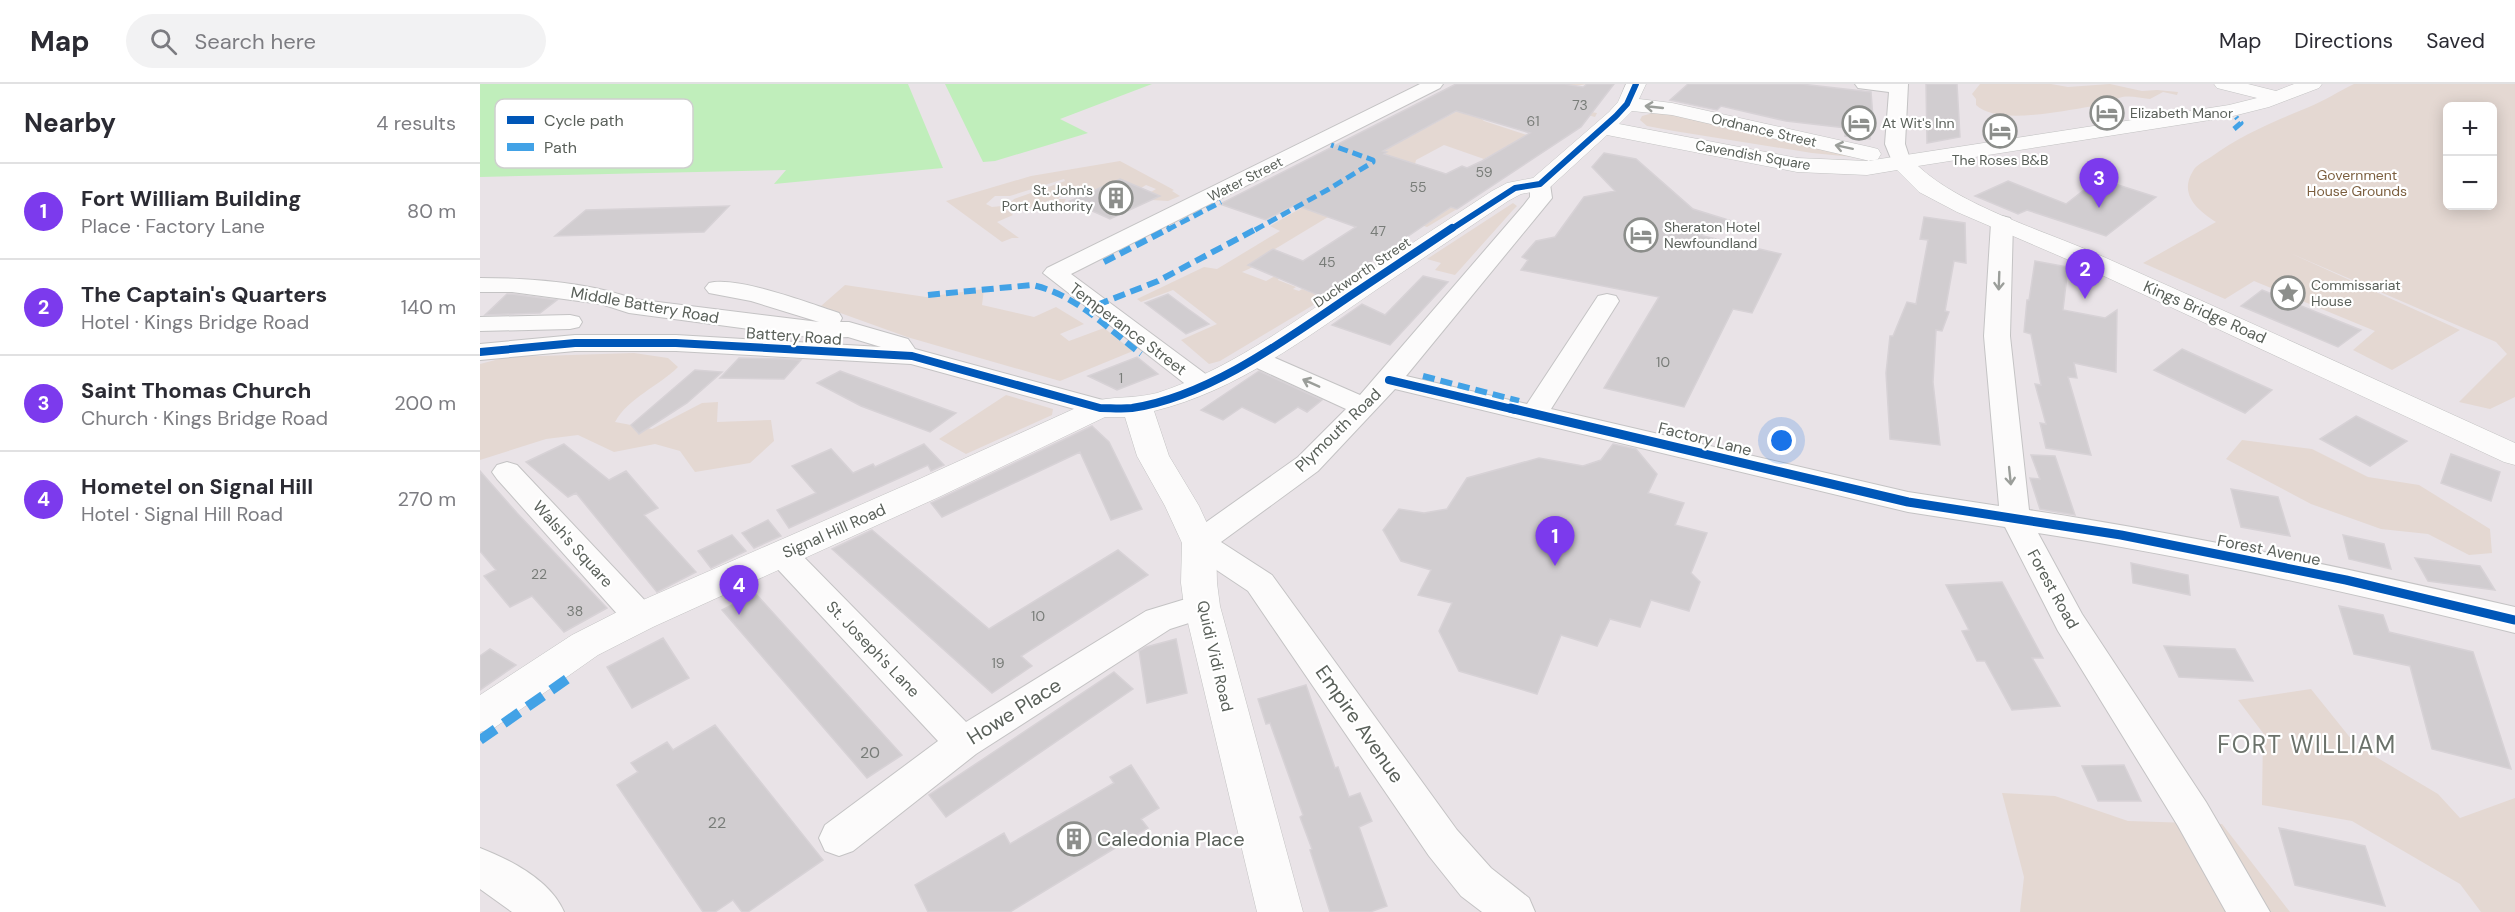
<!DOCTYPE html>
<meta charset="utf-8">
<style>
:root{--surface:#fff;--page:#f2f2f3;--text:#2b2b33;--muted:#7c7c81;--line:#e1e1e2;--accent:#7c3aed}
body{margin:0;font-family:"DM Sans",sans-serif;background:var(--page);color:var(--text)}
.controls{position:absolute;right:18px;top:18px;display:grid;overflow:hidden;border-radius:9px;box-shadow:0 3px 15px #0003}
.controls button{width:54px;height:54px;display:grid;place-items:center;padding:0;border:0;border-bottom:2px solid var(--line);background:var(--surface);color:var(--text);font:30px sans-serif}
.you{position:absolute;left:1302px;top:357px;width:21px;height:21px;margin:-15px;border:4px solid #fff;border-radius:50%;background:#1a73e8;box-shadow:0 0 0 9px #1a73e833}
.badge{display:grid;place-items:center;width:39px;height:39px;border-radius:50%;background:var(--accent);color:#fff;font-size:20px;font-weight:700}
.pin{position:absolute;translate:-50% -50px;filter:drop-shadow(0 2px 3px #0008)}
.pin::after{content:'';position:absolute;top:32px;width:21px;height:18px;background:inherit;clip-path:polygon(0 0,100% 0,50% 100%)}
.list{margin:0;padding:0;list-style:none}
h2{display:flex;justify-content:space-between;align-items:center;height:78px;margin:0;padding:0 24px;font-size:26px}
h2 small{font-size:20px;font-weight:400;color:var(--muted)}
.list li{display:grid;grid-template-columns:39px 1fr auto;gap:18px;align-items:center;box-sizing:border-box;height:96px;padding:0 24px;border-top:2px solid var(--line)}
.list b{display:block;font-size:22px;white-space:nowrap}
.list p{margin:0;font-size:20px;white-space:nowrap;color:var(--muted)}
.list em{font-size:20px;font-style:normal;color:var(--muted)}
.icon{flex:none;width:33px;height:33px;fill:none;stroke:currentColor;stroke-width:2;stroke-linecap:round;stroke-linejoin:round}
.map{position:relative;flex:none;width:2035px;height:828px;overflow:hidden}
header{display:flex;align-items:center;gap:36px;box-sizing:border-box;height:84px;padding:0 30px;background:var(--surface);border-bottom:2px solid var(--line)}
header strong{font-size:28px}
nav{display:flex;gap:33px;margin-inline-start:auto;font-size:21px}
.search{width:420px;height:54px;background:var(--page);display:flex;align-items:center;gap:15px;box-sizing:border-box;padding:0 21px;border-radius:33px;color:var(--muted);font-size:22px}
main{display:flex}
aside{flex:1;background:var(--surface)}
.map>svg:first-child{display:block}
</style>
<header>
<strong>Map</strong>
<div class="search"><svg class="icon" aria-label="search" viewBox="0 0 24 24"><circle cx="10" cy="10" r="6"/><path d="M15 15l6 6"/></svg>Search here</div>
<nav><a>Map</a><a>Directions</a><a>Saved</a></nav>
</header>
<main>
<aside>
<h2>Nearby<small>4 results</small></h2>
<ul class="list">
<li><span class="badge">1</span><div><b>Fort William Building</b><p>Place · Factory Lane</p></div><em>80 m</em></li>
<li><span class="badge">2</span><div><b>The Captain's Quarters</b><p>Hotel · Kings Bridge Road</p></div><em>140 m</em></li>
<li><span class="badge">3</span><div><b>Saint Thomas Church</b><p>Church · Kings Bridge Road</p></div><em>200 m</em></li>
<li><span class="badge">4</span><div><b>Hometel on Signal Hill</b><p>Hotel · Signal Hill Road</p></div><em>270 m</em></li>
</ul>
</aside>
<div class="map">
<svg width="2035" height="828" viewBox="0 0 2035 828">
<rect width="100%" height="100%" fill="#e9e3e7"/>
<!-- green -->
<path fill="#e4d8d2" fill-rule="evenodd" d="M1087,0H1107L1095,2L1076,22L1117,29L1115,33L1100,29L1001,34L1004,37L1047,51L1004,75L964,61L936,76L935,80L929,78L920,83L977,125L947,143L907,130L848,133L795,165L773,183L762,188L786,197L795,192L800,193L798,196L816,203L813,205L819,207L822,205L845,214L740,277L729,280L701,256L737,240L693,206L661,218L657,215L724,183L737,185L800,147L790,142L870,96L906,68L903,67L987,22Z
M1500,0H1571L1588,3L1630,0L1662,7L1677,6L1698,8L1697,11L1683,8L1670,15C1655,14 1643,8 1629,20C1597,23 1520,44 1496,21V15L1492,10Z
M1874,0H2035V313L2010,325L1979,318L2027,270L2016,258L1810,169L1980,246L1912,286L1873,266L1895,247L1774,197L1745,215L1663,179L1736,138C1719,127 1698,111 1713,87C1716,81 1725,77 1731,73C1761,51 1795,37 1829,23C1844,17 1859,7 1874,0ZM2012,22V122H1968V22Z
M1173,29H1183L1383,74L1332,69L1194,47L1167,42L1160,36L1162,32Z
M640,77L694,106L692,107L700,112L688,117L672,116L679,112L671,108L676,105L666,101L661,104L640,95L603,111H581L578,115H586L583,120L570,116L542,127L528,121L534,115L585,97L584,95L530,112H515L506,120L512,123L522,122L533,131L517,138L539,154H532L522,158L466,117L551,92Z
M1033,119L1037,122L1033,126L975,191L955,186L961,179L947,175Z
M365,201L446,213L504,205L502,221L554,233L576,223L604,240L580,250L589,257L624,244L653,267L580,297L427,253L341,222Z
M154,269L188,274L198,283C178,303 149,313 135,338L172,345L222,319L238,318L237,338L291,336L294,357L270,379L215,388L200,367L175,360L134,368L98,351L66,355L0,376V280L27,273Z
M526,311L573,325L572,331L486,370L459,355Z
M1762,356L1832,365L1888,393L1939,401L2010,445L2012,469L1989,471L1948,450L1901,445L1831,420L1746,375Z
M1831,605L1876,661L1958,710L1980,734L2035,714V828H2001L1980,800L1872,737L1782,721L1783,649L1758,616Z
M1522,709L1575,712L1648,737L1742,740L1810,828H1540L1544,793Z"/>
<!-- water -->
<path fill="#c0eebb" d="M0,0H428L463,84L294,100L306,86L0,93Z
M465,0H672L580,35L608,49L515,77L503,78Z"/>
<!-- building -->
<path fill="#d1cdd0" stroke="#d7d2d6" stroke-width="1.5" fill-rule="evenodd" d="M976,0H1084L1103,3L1107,0H1134L1101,43L977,125L971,123L840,212L768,181L793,165L823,177L876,143L815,121L786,136L740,120ZM976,27L1050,49L1002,77L987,84L982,82L966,90L904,70L907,68L903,67Z
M1208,0H1321L1391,8L1393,34L1391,33L1390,55L1365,52L1366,44L1306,37L1241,22L1237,26L1190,16Z
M1446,0H1477L1480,53L1447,59Z
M1124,69L1156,75L1213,125L1264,141L1219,151L1301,170L1272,229L1253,225L1204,323L1124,304L1179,213L1041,186L1048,176L1042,173L1056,157L1075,153L1104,113L1135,107L1112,83Z
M640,95L680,112L630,135L590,117Z
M1528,97L1586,120L1612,100L1618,103L1626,97L1676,113L1626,152L1547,126L1538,130L1495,112Z
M249,122L224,148L75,152L106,126Z
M1444,133L1485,139L1486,179L1474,177L1465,227L1469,228L1462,247L1456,246L1453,298L1460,361L1410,355L1406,289L1410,252H1413L1427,218L1436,220L1448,156L1440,155Z
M1555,177L1588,183L1583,226L1625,234L1637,226L1636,288L1594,279L1597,294L1588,293L1611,371L1566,364L1560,339L1566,340L1555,300L1561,301L1551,250L1544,248L1547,216H1549Z
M943,192L968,198L910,261L852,241L882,220L905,231Z
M1782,206L1861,238L1881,246L1858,263L1761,222Z
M27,210H32L77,216L60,229L5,231Z
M688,210L708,225L729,240L706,250L665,219Z
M1702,265L1792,306L1765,329L1674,286Z
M657,273L678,290L637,306L608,292Z
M259,274L305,275L321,276L304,295L240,294Z
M215,286L242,288L207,319L159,350L151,341Z
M360,287L476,329L450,348L381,322L337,299Z
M779,287L842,316L827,328L818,323L795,339L762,323L743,336L721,326Z
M1876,332L1927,357L1890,382L1840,355Z
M612,342L629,358L662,425L631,436L600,368L462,433L451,419Z
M84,360L129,396L146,387L178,424L164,431L216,488L177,508L96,409L88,413L46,378Z
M444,360L464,381L451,387L448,381L309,444L297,426L336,409L312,382L351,365L373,389L393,380L395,383Z
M1133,360L1156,365L1177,390L1168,409L1204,419L1195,441L1227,449L1211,489L1220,498L1209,527L1171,516L1160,543L1130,535L1117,562L1081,551L1057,610L979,587L959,547L972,519L938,511L951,486L921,477L903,446L919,425L944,429L967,425L987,394L1059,374L1103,382L1121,376Z
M1971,370L2020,388L2011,417L1961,399Z
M1551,371L1575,372L1595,431L1560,425L1550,394L1560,395Z
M0,387L37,429L127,524L84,548L52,512L30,523L4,492L16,486L0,467Z
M1751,405L1798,413L1810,452L1761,443Z
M288,436L301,452L274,464L262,449Z
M392,446L509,545L638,466L668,491L541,572L552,582L512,609L352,465Z
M252,451L266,467L231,484L218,467Z
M1863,451L1904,460L1911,485L1869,475Z
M1935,474L2000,482L2015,506L1948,497Z
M1651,479L1708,491L1710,511L1653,499Z
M1522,498L1563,574H1552L1580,622L1532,626L1505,577H1497L1482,547L1489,546L1466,501Z
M275,509L422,671L387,694L242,526Z
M1859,522L1903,531L1909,548L1993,568L2031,685L1952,665L1930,582L1874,570Z
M183,554L209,594L152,624L127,583Z
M696,555L707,609L667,619L659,567L666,563Z
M1684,562L1755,565L1773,597L1699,593Z
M10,565L36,581L0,606V572Z
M634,588L653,605L466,733L449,711Z
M826,601L855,684L858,683L869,713L880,709L892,737L879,743L907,822L890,828H850L830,766L832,765L820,733L823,731L790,639L786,640L778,615Z
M235,641L343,776L268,828H262L253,816L235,828H223L137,701L158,688L151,679L187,658L193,666Z
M651,681L679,724L661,735L668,744L530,828H448L435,801L524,749L530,760L634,699L630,693Z
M1644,681L1661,717H1618L1602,682Z
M1799,744L1885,762L1905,822L1815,801Z"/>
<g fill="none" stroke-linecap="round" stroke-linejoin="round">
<!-- street casing -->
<g stroke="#c4c3c4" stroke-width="2">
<path id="street" d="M940,0H963L960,4L591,190L731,294L735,300L731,306L722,308L713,306L563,189L567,184Z
M1375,0H1428L1425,60L1431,78L1428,82H1414L1405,60L1409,8L1378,4Z
M1060,94L1067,96L1070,100L1072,114L926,292L1047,320L1118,212L1127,210L1136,212L1139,217L1071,325L1428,408L1519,422L1504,252L1511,139L1514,134L1522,132L1530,134L1533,139L1530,252L1549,426C1713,451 1874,486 2035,523V549C1877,510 1719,474 1558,449L1602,530L1726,718L1790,828H1746L1698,742L1578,547L1525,443L1428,428L915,305L838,387L741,458L792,491L977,746L1011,784L1049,814L1055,828H1002L981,812L949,772L768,507L708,467L703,459L708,451L818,373L866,325L766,279L762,274L766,269L775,266L784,269L880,311L1043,122L1050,113V100L1053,96Z
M0,194C48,194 108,198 154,215L339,238L271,217L229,209L225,204L229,199C258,192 328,219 359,229L362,234L360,238H369L428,255L435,265L630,318L634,324L630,330L620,332L431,280L196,267H95L0,276V260L95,251H196L401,263L368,253L336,254L149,229L121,220L32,208H0Z
M90,231L99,233L102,238L99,243L90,245L0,247V233Z
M27,378L37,381L172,524L177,533L172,542L160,546L148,542L17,395L12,388L17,381Z
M302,459L313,462L486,638L666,527L722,510L734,513L739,522L734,531L690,545L496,670L373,767L359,772L345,767L339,754L345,741L458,657L291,478L286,470L291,462Z
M0,764C31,776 71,797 84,828H32L0,805Z"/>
</g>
<!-- secondary casing -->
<g stroke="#c3c3c3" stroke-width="1">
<path id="secondary" d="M1146,0H1166L1159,15L1192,19L1390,63L1398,65L1401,70L1398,75L1390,77L1192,31L1152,27L1139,40L1317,74L1387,77L1749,21L1777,14L1737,4L1734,0H1768L1796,7L1814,0H1842L1839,4L1789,23L1749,33L1438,82C1481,122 1562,146 1617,170C1757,232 1896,296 2035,359V381L2024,378L1598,180L1477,128L1439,108L1417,86L1387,91L1317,88L1127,51L1068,105L1041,110L1028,117C984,147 940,176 896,206C827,253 757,307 674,327L689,372L719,422L736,459L737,499L740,522L823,828H777L704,522L701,499L702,459L685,422L657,372L645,333H625L459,413L173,543L118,571L14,644L0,648V611L92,551L147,523L435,397L609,318C632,312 654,315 677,309C746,287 808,242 867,202C915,170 964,139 1012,107L1027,99L1053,94L1129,28L1138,18Z"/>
</g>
<!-- street -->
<use href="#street" fill="#fcfbfb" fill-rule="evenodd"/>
<!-- secondary -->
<use href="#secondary" fill="#fcfbfb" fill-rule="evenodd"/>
<!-- quiet-far2 -->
<path stroke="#42a2e6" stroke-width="5" stroke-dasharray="10 5" stroke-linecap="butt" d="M1754,45L1761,39L1756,33
M687,146L741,118
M775,146L849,105L893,78V76L851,61"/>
<!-- quiet-far1 -->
<path stroke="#42a2e6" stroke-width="6" stroke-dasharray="12 6" stroke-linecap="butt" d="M624,178L690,144
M448,211L552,201C595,210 627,244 661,270
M617,221L678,197L778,144
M943,292L1039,317"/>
<!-- quiet -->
<path stroke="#42a2e6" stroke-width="10" stroke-dasharray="19 10" stroke-linecap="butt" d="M0,656L87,595"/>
<!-- cycleway-far2 casing -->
<g stroke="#fff" stroke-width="8">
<path id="cycleway-far2" d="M970,146L1035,104L1060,100L1136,32L1147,20L1156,0"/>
</g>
<!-- cycleway-far1 casing -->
<g stroke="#fff" stroke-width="10">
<path id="cycleway-far1" d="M0,268L95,259H196L432,272L620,324C630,324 642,325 652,324C728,313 807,255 870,212C904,189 938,167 972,144
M909,296L1036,326"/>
</g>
<!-- cycleway casing -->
<g stroke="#fff" stroke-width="13">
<path id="cycleway" d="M1030,324L1428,418L1641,451L1866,496L2035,536"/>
</g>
<!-- cycleway-far2 -->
<use href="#cycleway-far2" stroke="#0057b8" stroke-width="6"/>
<!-- cycleway-far1 -->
<use href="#cycleway-far1" stroke="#0057b8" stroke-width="8"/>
<!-- cycleway -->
<use href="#cycleway" stroke="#0057b8" stroke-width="9"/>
</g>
<!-- one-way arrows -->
<defs><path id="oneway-shaft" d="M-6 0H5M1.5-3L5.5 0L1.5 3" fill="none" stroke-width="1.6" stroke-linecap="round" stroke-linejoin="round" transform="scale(1.5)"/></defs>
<g stroke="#9b9e9a">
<use href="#oneway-shaft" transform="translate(1174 23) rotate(-174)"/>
<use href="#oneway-shaft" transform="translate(1364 63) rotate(-168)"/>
<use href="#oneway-shaft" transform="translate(1519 197) rotate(92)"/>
<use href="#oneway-shaft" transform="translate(831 299) rotate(-156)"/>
<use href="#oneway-shaft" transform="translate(1530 392) rotate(84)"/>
</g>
<!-- icons -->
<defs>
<g id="hotel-ring" transform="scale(1.725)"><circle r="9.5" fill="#fff" stroke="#8c8e8b" stroke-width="1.5"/><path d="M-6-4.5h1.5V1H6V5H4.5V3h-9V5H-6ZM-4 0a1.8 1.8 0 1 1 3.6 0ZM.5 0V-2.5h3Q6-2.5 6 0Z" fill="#8c8e8b"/></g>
<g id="building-ring" transform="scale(1.725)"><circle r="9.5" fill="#fff" stroke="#8c8e8b" stroke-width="1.5"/><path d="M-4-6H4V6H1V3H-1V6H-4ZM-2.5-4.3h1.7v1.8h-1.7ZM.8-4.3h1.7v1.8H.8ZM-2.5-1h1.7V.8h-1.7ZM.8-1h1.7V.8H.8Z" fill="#8c8e8b"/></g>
<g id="sight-ring" transform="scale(1.725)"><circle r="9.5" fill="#fff" stroke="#8c8e8b" stroke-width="1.5"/><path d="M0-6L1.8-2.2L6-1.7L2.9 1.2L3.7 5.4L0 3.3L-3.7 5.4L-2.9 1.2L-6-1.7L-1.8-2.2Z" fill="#8c8e8b"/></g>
</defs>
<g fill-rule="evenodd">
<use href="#hotel-ring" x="1627" y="29"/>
<use href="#hotel-ring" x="1379" y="39"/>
<use href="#hotel-ring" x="1520" y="47"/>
<use href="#building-ring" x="636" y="114"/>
<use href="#hotel-ring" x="1161" y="151"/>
<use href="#sight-ring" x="1808" y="209"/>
<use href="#building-ring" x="594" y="755"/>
</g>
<g text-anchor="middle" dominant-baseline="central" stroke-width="4.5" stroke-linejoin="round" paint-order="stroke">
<!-- number labels -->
<g font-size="14" fill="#787c78">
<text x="1100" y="21">73</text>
<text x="1053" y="37">61</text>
<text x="1004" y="88">59</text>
<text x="938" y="103">55</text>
<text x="898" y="147">47</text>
<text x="847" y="178">45</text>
<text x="1183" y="278">10</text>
<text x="641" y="294">1</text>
<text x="59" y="490">22</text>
<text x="95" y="527">38</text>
<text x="558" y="532">10</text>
<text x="518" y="579">19</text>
</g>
<!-- far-poi labels -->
<g font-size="14" fill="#5a605a" stroke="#fff" text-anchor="start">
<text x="1650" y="29">Elizabeth Manor</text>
<text x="1402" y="39">At Wit's Inn</text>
<text x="1520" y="76" text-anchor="middle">The Roses B&amp;B</text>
<text x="613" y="106" text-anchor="end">St. John's<tspan x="613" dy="16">Port Authority</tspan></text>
<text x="1184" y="143">Sheraton Hotel<tspan x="1184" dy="16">Newfoundland</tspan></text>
<text x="1831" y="201">Commissariat<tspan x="1831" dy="16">House</tspan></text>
</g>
<!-- far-street labels -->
<g font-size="14" fill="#5a605a" stroke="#fff">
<text transform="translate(1284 46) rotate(13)">Ordnance Street</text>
<text transform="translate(1273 71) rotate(10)">Cavendish Square</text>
<text transform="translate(765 95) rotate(-27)">Water Street</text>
<text transform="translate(882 188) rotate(-34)">Duckworth Street</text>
</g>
<!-- far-park labels -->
<g font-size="14" fill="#7b5e3e" stroke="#fff">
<text x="1877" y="91">Government<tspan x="1877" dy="16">House Grounds</tspan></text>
</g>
<!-- street labels -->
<g font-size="16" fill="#5a605a" stroke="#fff">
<text transform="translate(165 221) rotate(10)">Middle Battery Road</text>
<text transform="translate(1725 228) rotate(24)">Kings Bridge Road</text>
<text transform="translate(648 245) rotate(37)">Temperance Street</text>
<text transform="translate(314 252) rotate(4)">Battery Road</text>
<text transform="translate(858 346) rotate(-44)">Plymouth Road</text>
<text transform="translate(1225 355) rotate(14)">Factory Lane</text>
<text transform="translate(354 447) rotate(-24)">Signal Hill Road</text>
<text transform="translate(93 460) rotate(48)">Walsh's Square</text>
<text transform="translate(1789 466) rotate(11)">Forest Avenue</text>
<text transform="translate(1573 505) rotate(61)">Forest Road</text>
<text transform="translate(393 565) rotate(46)">St. Joseph's Lane</text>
<text transform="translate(735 572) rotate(77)">Quidi Vidi Road</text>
</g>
<!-- near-number labels -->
<g font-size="16" fill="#787c78">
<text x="390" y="668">20</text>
<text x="237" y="738">22</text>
</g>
<!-- near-street labels -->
<g font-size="20" fill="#5a605a" stroke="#fff">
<text transform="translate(534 627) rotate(-32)">Howe Place</text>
<text transform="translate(880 640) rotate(55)">Empire Avenue</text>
</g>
<!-- near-poi labels -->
<g font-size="20" fill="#5a605a" stroke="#fff" text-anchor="start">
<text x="617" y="755">Caledonia Place</text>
</g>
<!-- near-quarter labels -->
<g font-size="24" letter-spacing="1.5" fill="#6b726b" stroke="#fff">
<text x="1827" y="660">FORT WILLIAM</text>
</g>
</g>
<!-- legend -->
<rect x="15" y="15" width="198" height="69" rx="9" fill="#fff" stroke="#cecfce" stroke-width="1.5"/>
<rect x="27" y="32" width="27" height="8" fill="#0057b8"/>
<rect x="27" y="59" width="27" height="8" fill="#42a2e6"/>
<g font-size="16" fill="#5a605a">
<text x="64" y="42">Cycle path</text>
<text x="64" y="69">Path</text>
</g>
</svg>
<div class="controls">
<button>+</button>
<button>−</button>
</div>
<div class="you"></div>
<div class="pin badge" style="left:1075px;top:482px">1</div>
<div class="pin badge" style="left:1605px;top:215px">2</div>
<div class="pin badge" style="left:1619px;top:124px">3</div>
<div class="pin badge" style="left:259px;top:531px">4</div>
</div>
</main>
